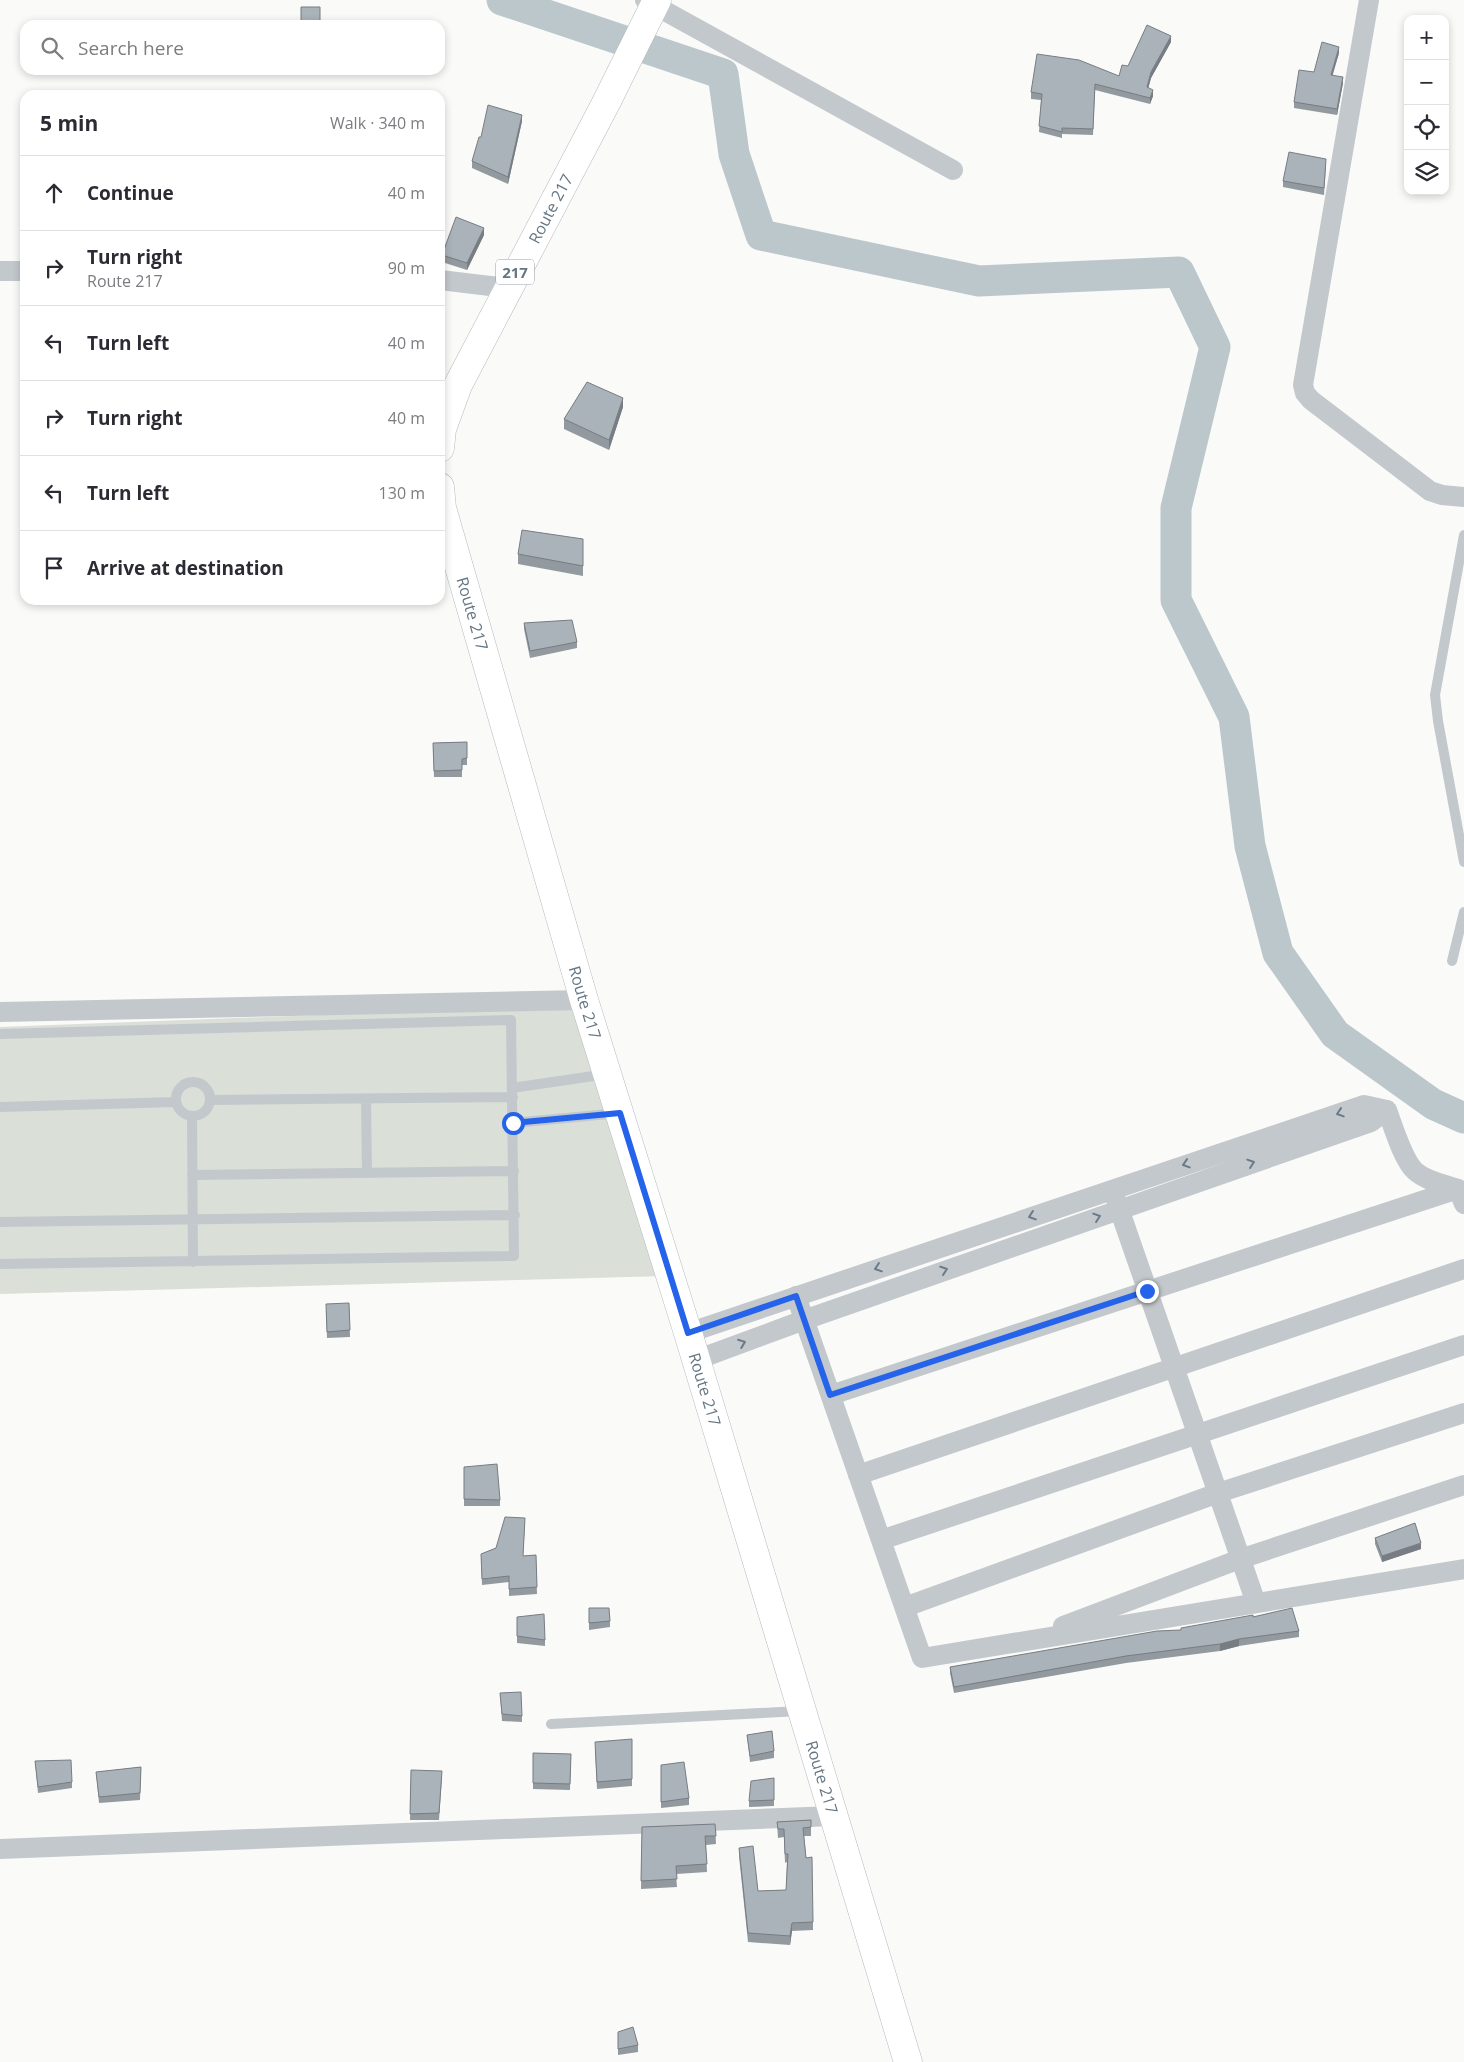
<!DOCTYPE html>
<meta charset="utf-8">
<style>
:root{--surface:#fff;--page:#f7f7f7;--text:#2b2b33;--muted:#7c7c81;--line:#e1e1e2}
body{margin:0;font-family:"Open Sans",sans-serif;background:var(--page);color:var(--text)}
.controls{position:absolute;right:15px;top:15px;display:grid;overflow:hidden;border-radius:10px;box-shadow:0 2px 8px #0003}
.controls button{width:45px;height:45px;display:grid;place-items:center;padding:0;border:0;border-bottom:1px solid var(--line);background:var(--surface);color:var(--text);font:25px sans-serif}
.stop{position:absolute;width:15px;height:15px;margin:-11px;border:4px solid #2563eb;border-radius:50%;background:#fff}
.stop.end{background:#2563eb;border-color:#fff;box-shadow:0 1px 5px #0008}
.list{margin:0;padding:0;list-style:none}
h2{display:flex;justify-content:space-between;align-items:center;height:65px;margin:0;padding:0 20px;font-size:21px}
h2 small{font-size:16px;font-weight:400;color:var(--muted)}
.list li{display:grid;grid-template-columns:32px 1fr auto;gap:15px;align-items:center;box-sizing:border-box;height:75px;padding:0 20px;border-top:1px solid var(--line)}
.list b{display:block;font-size:19px;white-space:nowrap}
.list p{margin:0;font-size:16px;white-space:nowrap;color:var(--muted)}
.list em{font-size:16px;font-style:normal;color:var(--muted)}
.icon{flex:none;width:28px;height:28px;fill:none;stroke:currentColor;stroke-width:2;stroke-linecap:round;stroke-linejoin:round}
.map{position:relative;flex:none;width:1464px;height:2062px;overflow:hidden}
.search{position:absolute;background:var(--surface);box-shadow:0 2px 8px #0003;left:20px;top:20px;width:425px;height:55px;display:flex;align-items:center;gap:12px;box-sizing:border-box;padding:0 18px;border-radius:15px;color:var(--muted);font-size:19px}
.panel{position:absolute;background:var(--surface);box-shadow:0 2px 8px #0003;left:20px;top:90px;width:425px;height:515px;border-radius:15px}
.map>svg:first-child{display:block}
</style>
<div class="map">
<svg width="1464" height="2062" viewBox="0 0 1464 2062">
<rect width="100%" height="100%" fill="#fafaf8"/>
<!-- park -->
<path fill="#dadfd7" d="M581,1005L666,1276L0,1294V1027Z"/>
<g fill="none" stroke-linecap="round" stroke-linejoin="round">
<!-- river -->
<path stroke="#bbc7cb" stroke-width="31" d="M502,0L723,74L734,154L761,235L979,281L1179,272L1215,347L1176,508V600L1234,717L1250,846L1278,953L1335,1034L1433,1104L1464,1118"/>
<!-- primary casing -->
<g stroke="#b5babe" stroke-width="29">
<g id="primary">
<path id="s1" d="M440,448L442,429L458,385L606,103L657,0"/>
<path id="s2" d="M440,487L442,508L584,1000L688,1333L908,2062"/>
</g>
</g>
<!-- lane -->
<path stroke="#c3c8cc" stroke-width="10" d="M1464,535L1435,695L1438,721L1464,862
M1452,961L1464,912
M0,1034L511,1020L514,1256L0,1264
M176 1099a17 17 0 1 1 34 0a17 17 0 1 1-34 0Z
M512,1088L607,1074
M366,1099L367,1173
M210,1100L513,1097
M0,1107L176,1102
M192,1116L193,1262
M513,1123L619,1113
M192,1175L514,1171
M0,1222L515,1215
M551,1724L800,1711"/>
<!-- street -->
<path stroke="#c3c8cc" stroke-width="20" d="M645,0L953,170
M1369,0L1303,385L1305,393L1311,400L1430,491L1442,495L1464,497
M0,271H25
M440,280L507,288
M0,1012L584,1000
M1387,1110C1393,1126 1403,1160 1415,1171C1426,1181 1444,1184 1458,1189
M1115,1197L1256,1603
M796,1296L922,1658L1464,1569
M688,1333L1364,1105L1387,1110
M696,1360L804,1320L1371,1122L1387,1110
M831,1395L1458,1189L1464,1204
M858,1475L1464,1269
M881,1540L1464,1345
M905,1607L1218,1493L1464,1413
M1063,1626L1240,1559L1464,1485
M0,1849L834,1816"/>
<!-- primary -->
<use href="#primary" stroke="#fff" stroke-width="28"/>
</g>
<!-- wall -->
<path fill="#929a9f" d="M1171,42L1151,78L1148,88L1153,96L1150,104L1095,90L1093,135L1062,134V138L1039,132L1041,100L1031,99V92L1119,76L1128,66Z
M1339,53L1332,75L1343,83L1337,115L1294,108V102L1314,72Z
M522,121L508,184L472,168V161L481,137Z
M1326,165L1324,195L1283,187V181Z
M484,235L467,270L442,262V255Z
M623,407L609,450L564,429V419Z
M583,539V576L518,564V554Z
M524,623L577,642V648L530,658L524,629Z
M467,742V765H462V777H434L433,743Z
M349,1303L350,1337L327,1338L326,1311Z
M464,1467L500,1500V1506H464Z
M525,1524L523,1556L536,1555L537,1594L509,1596V1582L482,1585L481,1554L496,1548Z
M1375,1538L1421,1549L1382,1562L1375,1544Z
M589,1608L610,1621V1627L589,1630Z
M517,1617L545,1640V1646L517,1643Z
M1253,1617L1299,1631V1637L1239,1646L1220,1651L1126,1663L954,1693L950,1673V1667L1181,1630Z
M500,1693L522,1716V1722L502,1721Z
M747,1735L774,1751V1758L750,1762Z
M632,1739V1786L597,1789L595,1749Z
M533,1753L571,1754L570,1790L533,1789Z
M35,1761L72,1782V1788L38,1793Z
M661,1765L689,1798V1805L661,1808Z
M141,1767L140,1800L99,1803L96,1772Z
M411,1770L442,1777L439,1820H410Z
M774,1778V1806L749,1807V1801Z
M811,1820V1836H804L813,1922V1930L792,1931L790,1945L748,1942L739,1856V1848L758,1891L786,1890L787,1862L785,1863L784,1837L778,1838L777,1822Z
M715,1824L716,1844L706,1845L707,1872L676,1874L677,1887L641,1889L642,1827Z
M618,2032L638,2045V2052L618,2055Z"/>
<!-- shaded-wall -->
<path fill="#777d82" d="M1171,36V42L1151,78L1147,93V87L1151,72Z
M1339,47V53L1331,81V75Z
M1343,77V83L1337,115V109Z
M1153,90V96L1150,104V98Z
M522,115V121L508,184V177Z
M484,228V235L467,270V263Z
M623,398V407L609,450V440Z
M1421,1543V1549L1382,1562V1556Z
M1239,1639V1646L1220,1651V1644Z
M792,1923V1931L790,1945V1936Z"/>
<!-- building -->
<path fill="#aab3b9" stroke="#777d82" d="M301,7H320V24L301,25Z
M1147,25L1171,36L1151,72L1147,87L1153,90L1150,98L1095,84L1093,129L1062,128V132L1039,126L1042,94L1031,92L1037,54L1079,60L1119,76L1122,65L1128,66Z
M1322,42L1339,47L1331,75L1343,77L1337,109L1294,102L1299,70L1314,72Z
M488,105L522,115L508,177L472,161L479,137H481Z
M1289,152L1326,159L1324,188L1283,181Z
M456,217L484,228L467,263L442,255Z
M587,382L623,398L609,440L564,419Z
M522,530L583,539V566L518,554Z
M572,620L577,642L530,651L524,623Z
M467,742V758L462,759V770L434,771L433,743Z
M349,1303L350,1330L327,1332L326,1304Z
M497,1464L500,1500L464,1499V1467Z
M505,1517L525,1518L523,1556L536,1555L537,1587L509,1589V1576L482,1579L481,1554L496,1548Z
M1415,1523L1421,1543L1382,1556L1375,1538Z
M589,1608H609L610,1621L589,1623Z
M1292,1608L1299,1631L1239,1639L1220,1644L1126,1656L954,1687L950,1667L1157,1631L1181,1630V1628L1253,1615V1617Z
M544,1614L545,1640L517,1636V1617Z
M521,1692L522,1716L502,1714L500,1693Z
M772,1731L774,1751L750,1756L747,1735Z
M632,1739V1779L597,1782L595,1742Z
M533,1753L571,1754L570,1784L533,1783Z
M71,1760L72,1782L38,1787L35,1761Z
M684,1762L689,1798L661,1802V1765Z
M141,1767L140,1793L99,1797L96,1772Z
M411,1770L442,1771L439,1813L410,1814Z
M774,1778V1800L749,1801L751,1781Z
M811,1820V1827L803,1828L806,1858L812,1857L813,1922L792,1923L790,1936L748,1933L739,1848L753,1846L758,1891L786,1890L788,1854H785L784,1829H778L777,1822Z
M715,1824L716,1836H705L707,1864L676,1866L677,1879L641,1881L642,1827Z
M633,2027L638,2045L618,2049V2032Z"/>
<!-- one-way arrows -->
<defs><path id="oneway-chevron" d="M-2-3.5L2.5 0L-2 3.5" fill="none" stroke-width="1.6" stroke-linecap="round" stroke-linejoin="round" transform="scale(1.25)"/></defs>
<g stroke="#6a7a87">
<use href="#oneway-chevron" transform="translate(1340 1113) rotate(162)"/>
<use href="#oneway-chevron" transform="translate(1251 1163) rotate(-19)"/>
<use href="#oneway-chevron" transform="translate(1186 1164) rotate(162)"/>
<use href="#oneway-chevron" transform="translate(1032 1216) rotate(161)"/>
<use href="#oneway-chevron" transform="translate(1097 1217) rotate(-19)"/>
<use href="#oneway-chevron" transform="translate(878 1268) rotate(161)"/>
<use href="#oneway-chevron" transform="translate(944 1270) rotate(-19)"/>
<use href="#oneway-chevron" transform="translate(742 1343) rotate(-21)"/>
</g>
<g fill="none" stroke-linecap="round" stroke-linejoin="round">
<!-- route -->
<path stroke="#2563eb" stroke-width="6" d="M513,1123L620,1113L688,1333L796,1296L830,1395L1147,1291"/>
</g>
<g text-anchor="middle" dominant-baseline="central" stroke-width="5" stroke-linejoin="round" paint-order="stroke">
<!-- shield labels -->
<rect fill="#fff" stroke="#939fa8" stroke-width="1" x="496" y="259.5" width="38" height="25" rx="4"/>
<g font-size="15" font-weight="bold" fill="#657683">
<text x="515" y="272">217</text>
</g>
<!-- street labels -->
<g font-size="16" fill="#657683" stroke="#fff">
<text stroke="none"><textPath href="#s1" startOffset="265">Route 217</textPath></text>
<text stroke="none"><textPath href="#s2" startOffset="131">Route 217</textPath></text>
<text stroke="none"><textPath href="#s2" startOffset="536">Route 217</textPath></text>
<text stroke="none"><textPath href="#s2" startOffset="941">Route 217</textPath></text>
<text stroke="none"><textPath href="#s2" startOffset="1346">Route 217</textPath></text>
</g>
</g>
</svg>
<div class="controls">
<button>+</button>
<button>−</button>
<button><svg class="icon" aria-label="locate" viewBox="0 0 24 24"><circle cx="12" cy="12" r="6"/><path d="M12 2v4M12 18v4M2 12h4M18 12h4"/></svg></button>
<button><svg class="icon" aria-label="layers" viewBox="0 0 24 24"><path d="M12 4l9 5-9 5-9-5zM3 14l9 5 9-5"/></svg></button>
</div>
<div class="stop" style="left:513px;top:1123px"></div>
<div class="stop end" style="left:1147px;top:1291px"></div>
<div class="search"><svg class="icon" aria-label="search" viewBox="0 0 24 24"><circle cx="10" cy="10" r="6"/><path d="M15 15l6 6"/></svg>Search here</div>
<section class="panel">
<h2>5 min<small>Walk · 340 m</small></h2>
<ul class="list">
<li><svg class="icon" aria-label="ahead" viewBox="0 0 24 24"><path d="M12 20V5M6 11l6-6 6 6"/></svg><div><b>Continue</b></div><em>40 m</em></li>
<li><svg class="icon" aria-label="right" viewBox="0 0 24 24"><path d="M7 20v-9h11M14 6l5 5-5 5"/></svg><div><b>Turn right</b><p>Route 217</p></div><em>90 m</em></li>
<li><svg class="icon" aria-label="left" viewBox="0 0 24 24"><path d="M17 20v-9H6M10 6l-5 5 5 5"/></svg><div><b>Turn left</b></div><em>40 m</em></li>
<li><svg class="icon" aria-label="right" viewBox="0 0 24 24"><path d="M7 20v-9h11M14 6l5 5-5 5"/></svg><div><b>Turn right</b></div><em>40 m</em></li>
<li><svg class="icon" aria-label="left" viewBox="0 0 24 24"><path d="M17 20v-9H6M10 6l-5 5 5 5"/></svg><div><b>Turn left</b></div><em>130 m</em></li>
<li><svg class="icon" aria-label="arrive" viewBox="0 0 24 24"><path d="M6 21V4h12l-3 4 3 4H6"/></svg><div><b>Arrive at destination</b></div></li>
</ul>
</section>
</div>
